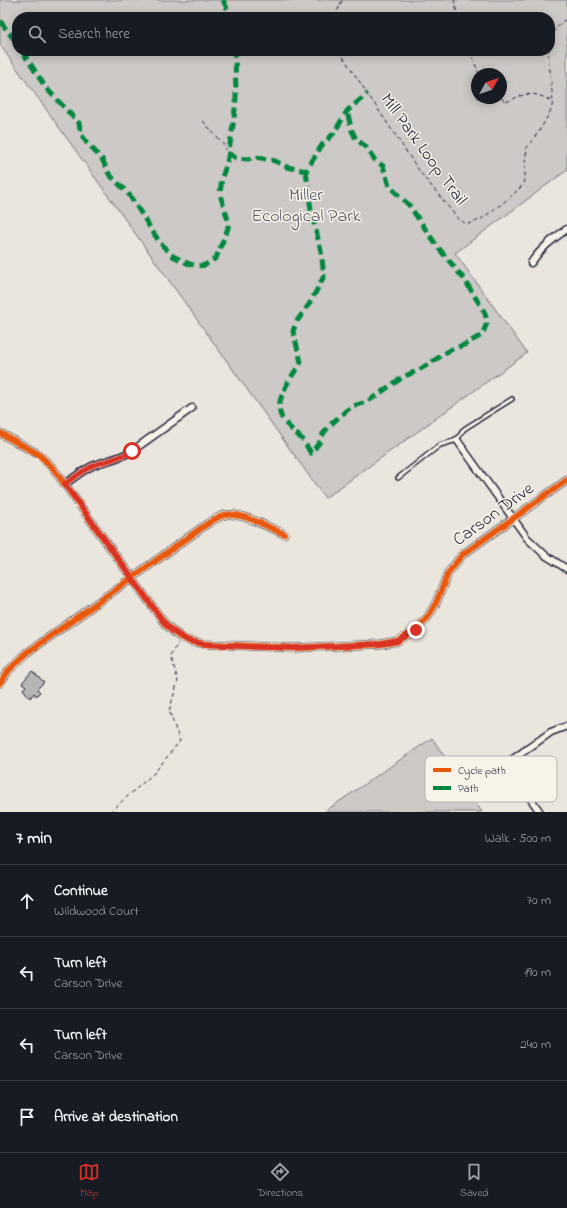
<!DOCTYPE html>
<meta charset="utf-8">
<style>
:root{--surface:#171b24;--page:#20242c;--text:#f1f3f6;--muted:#9ea1a6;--line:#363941;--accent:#d93025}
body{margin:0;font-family:"Indie Flower",sans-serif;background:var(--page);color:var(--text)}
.compass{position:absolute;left:471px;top:68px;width:36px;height:36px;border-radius:50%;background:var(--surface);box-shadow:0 2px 10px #0003;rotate:50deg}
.stop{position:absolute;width:12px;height:12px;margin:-9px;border:3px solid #d93025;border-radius:50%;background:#fff}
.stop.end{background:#d93025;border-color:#fff;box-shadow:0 1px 4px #0008}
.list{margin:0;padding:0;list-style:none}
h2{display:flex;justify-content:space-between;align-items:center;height:52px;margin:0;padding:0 16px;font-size:17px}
h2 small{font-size:13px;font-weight:400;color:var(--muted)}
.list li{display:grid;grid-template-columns:26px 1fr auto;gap:12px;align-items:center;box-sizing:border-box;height:72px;padding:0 16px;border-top:1px solid var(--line)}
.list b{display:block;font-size:15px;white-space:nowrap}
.list p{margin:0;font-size:13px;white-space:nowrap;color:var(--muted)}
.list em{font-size:13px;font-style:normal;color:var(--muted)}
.icon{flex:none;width:22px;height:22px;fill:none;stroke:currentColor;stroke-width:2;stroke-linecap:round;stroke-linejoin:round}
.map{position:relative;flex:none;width:567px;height:812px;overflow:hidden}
.search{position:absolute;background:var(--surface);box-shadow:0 2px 10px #0003;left:12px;right:12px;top:12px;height:44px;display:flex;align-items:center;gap:10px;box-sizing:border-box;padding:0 14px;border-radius:16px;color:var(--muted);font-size:15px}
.sheet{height:340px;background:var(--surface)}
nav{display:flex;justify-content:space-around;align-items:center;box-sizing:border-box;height:56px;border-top:1px solid var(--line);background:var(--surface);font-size:11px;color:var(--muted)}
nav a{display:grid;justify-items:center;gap:2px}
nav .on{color:var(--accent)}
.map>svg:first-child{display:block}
</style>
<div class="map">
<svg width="567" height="812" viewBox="0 0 567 812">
<rect width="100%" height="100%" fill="#eae6de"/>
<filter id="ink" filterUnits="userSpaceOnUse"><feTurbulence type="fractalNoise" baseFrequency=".025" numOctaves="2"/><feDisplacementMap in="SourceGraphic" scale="8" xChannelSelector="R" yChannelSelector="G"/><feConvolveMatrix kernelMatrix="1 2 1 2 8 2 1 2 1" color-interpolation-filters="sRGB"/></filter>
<g filter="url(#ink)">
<!-- green -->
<path fill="#cdc9c6" stroke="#787680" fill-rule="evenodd" d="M0,0H567V170L455,253L527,353L325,498L0,45ZM17,17H550V51H17ZM477,74H501V98H477Z
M432,738L482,812H324Z"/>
<!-- building -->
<path fill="#b8b6b5" stroke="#22223b" d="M32,671L44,682L37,689L40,692L36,696L34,693L30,698L23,689L26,686L22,683Z"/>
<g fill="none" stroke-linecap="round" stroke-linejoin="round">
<!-- lane casing -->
<g stroke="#22223b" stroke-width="6">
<path id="lane" d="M398,478L440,445L457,440L464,429L512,399"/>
</g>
<!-- street casing -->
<g stroke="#22223b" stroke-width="9">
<path id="street" d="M531,263C541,248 553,239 567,229
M0,433L38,454L53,468L165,624L180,637L189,641L204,644L294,648L381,644L398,641L416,630L428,617L436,603L448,573L462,555L567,480
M457,440L527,538L545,555L567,569
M65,484C75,477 85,468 97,464C109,460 120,458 132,451L192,408
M0,683L9,670L27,653L207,524C213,520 218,517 224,515C242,512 268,527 284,534
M540,812L506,764L551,732L567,726"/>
</g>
<!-- path -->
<path stroke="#22223b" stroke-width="1" stroke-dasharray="4 3" stroke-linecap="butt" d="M454,0L458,17
M335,17L342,0
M550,39L554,31L567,17
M339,51L420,172L459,220L467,224L480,220L508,199L522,186L525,177V164L527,147L540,130L551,110L553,102L548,51
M470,51L479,74
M501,98L506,102C526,93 532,90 553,102
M203,121L223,144L228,153
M110,812L154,773L180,741L169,711L178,681L171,656L178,643"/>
<!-- lane -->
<use href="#lane" stroke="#f7f3e8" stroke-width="3"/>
<!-- street -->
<use href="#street" stroke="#f7f3e8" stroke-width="6"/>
<!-- quiet -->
<path stroke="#00873e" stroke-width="5" stroke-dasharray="10 5" stroke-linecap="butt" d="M223,0L231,17
M0,21L17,43
M22,51L46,88L79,123L81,134L87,143L102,159L109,174L128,193L160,243L173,256L187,263L197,266L205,265L216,258L228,228V220L220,194L222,177L227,163L234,119L236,98L235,51
M228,153L236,158L248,159L256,157L275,161L287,167L306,171L322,145L334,133L347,111L367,94
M306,171L311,210L321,251L324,276L310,303L297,321L293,331L301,362C293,375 272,401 282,418C287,426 296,433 303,440C306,444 308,449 311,453L319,443L323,434L331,424L347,410L353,406L367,402L403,377L419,370L452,349L464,345L482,335L487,323L485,313L464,279L437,246L409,205L389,186L383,166L375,160L365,146L356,139L352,131L347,111"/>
<!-- cycleway casing -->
<g stroke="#f7f3e8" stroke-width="8">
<path id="cycleway" d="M0,433L38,454L53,468L165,624L180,637L189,641L204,644L294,648L381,644L398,641L416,630L428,617L436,603L448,573L462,555L567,480
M0,683L9,670L27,653L207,524C213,520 218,517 224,515C242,512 268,527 284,534"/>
</g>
<!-- cycleway -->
<use href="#cycleway" stroke="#e8590c" stroke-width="6"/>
</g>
</g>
<g fill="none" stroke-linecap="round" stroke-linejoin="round" filter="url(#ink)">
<!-- route -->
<path stroke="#d93025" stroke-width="5" d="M132,451C120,458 109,460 97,464C85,468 75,477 65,484L162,620L172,631L189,641L204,644L254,647L294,648L381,644L398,641L416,630"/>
</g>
<g text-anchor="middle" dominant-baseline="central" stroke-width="3" stroke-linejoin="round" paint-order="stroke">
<!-- street labels -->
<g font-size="18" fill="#22223b" stroke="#f7f3e8">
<text transform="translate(423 150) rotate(54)">Mill Park Loop Trail</text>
<text transform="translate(494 515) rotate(-36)">Carson Drive</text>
</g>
<!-- park labels -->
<g font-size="18" fill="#555465" stroke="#f7f3e8">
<text x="306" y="196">Miller<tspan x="306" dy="21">Ecological Park</tspan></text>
</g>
</g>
<!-- legend -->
<rect x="425" y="756" width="132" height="46" rx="6" fill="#f7f3e8" stroke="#b7b4b4" stroke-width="1"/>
<rect x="433" y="768" width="18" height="4" fill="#e8590c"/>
<rect x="433" y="786" width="18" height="4" fill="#00873e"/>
<g font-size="11" fill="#22223b">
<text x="458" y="774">Cycle path</text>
<text x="458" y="792">Path</text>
</g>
</svg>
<svg class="compass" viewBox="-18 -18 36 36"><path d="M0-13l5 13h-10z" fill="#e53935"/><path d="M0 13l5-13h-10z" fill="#9ea1a6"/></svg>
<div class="stop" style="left:132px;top:451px"></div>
<div class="stop end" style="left:416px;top:630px"></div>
<div class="search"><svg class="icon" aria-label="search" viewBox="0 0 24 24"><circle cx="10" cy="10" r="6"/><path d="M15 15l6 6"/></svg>Search here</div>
</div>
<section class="sheet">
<h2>7 min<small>Walk · 500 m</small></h2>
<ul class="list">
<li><svg class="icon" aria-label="ahead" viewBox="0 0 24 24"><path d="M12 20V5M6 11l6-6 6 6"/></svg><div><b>Continue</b><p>Wildwood Court</p></div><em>70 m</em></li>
<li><svg class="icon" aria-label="left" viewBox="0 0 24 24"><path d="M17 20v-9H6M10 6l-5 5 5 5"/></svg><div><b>Turn left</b><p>Carson Drive</p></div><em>190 m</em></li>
<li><svg class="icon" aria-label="left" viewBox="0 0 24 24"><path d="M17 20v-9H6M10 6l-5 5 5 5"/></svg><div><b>Turn left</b><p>Carson Drive</p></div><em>240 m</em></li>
<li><svg class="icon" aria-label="arrive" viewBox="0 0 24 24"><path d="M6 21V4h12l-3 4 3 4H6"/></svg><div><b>Arrive at destination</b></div></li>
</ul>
</section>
<nav>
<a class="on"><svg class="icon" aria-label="map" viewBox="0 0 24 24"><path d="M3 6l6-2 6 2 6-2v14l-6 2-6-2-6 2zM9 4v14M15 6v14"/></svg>Map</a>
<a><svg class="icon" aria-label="directions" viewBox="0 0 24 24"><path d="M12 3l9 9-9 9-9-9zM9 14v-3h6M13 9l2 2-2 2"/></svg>Directions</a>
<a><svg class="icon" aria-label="saved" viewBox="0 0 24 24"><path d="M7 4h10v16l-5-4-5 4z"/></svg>Saved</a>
</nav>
